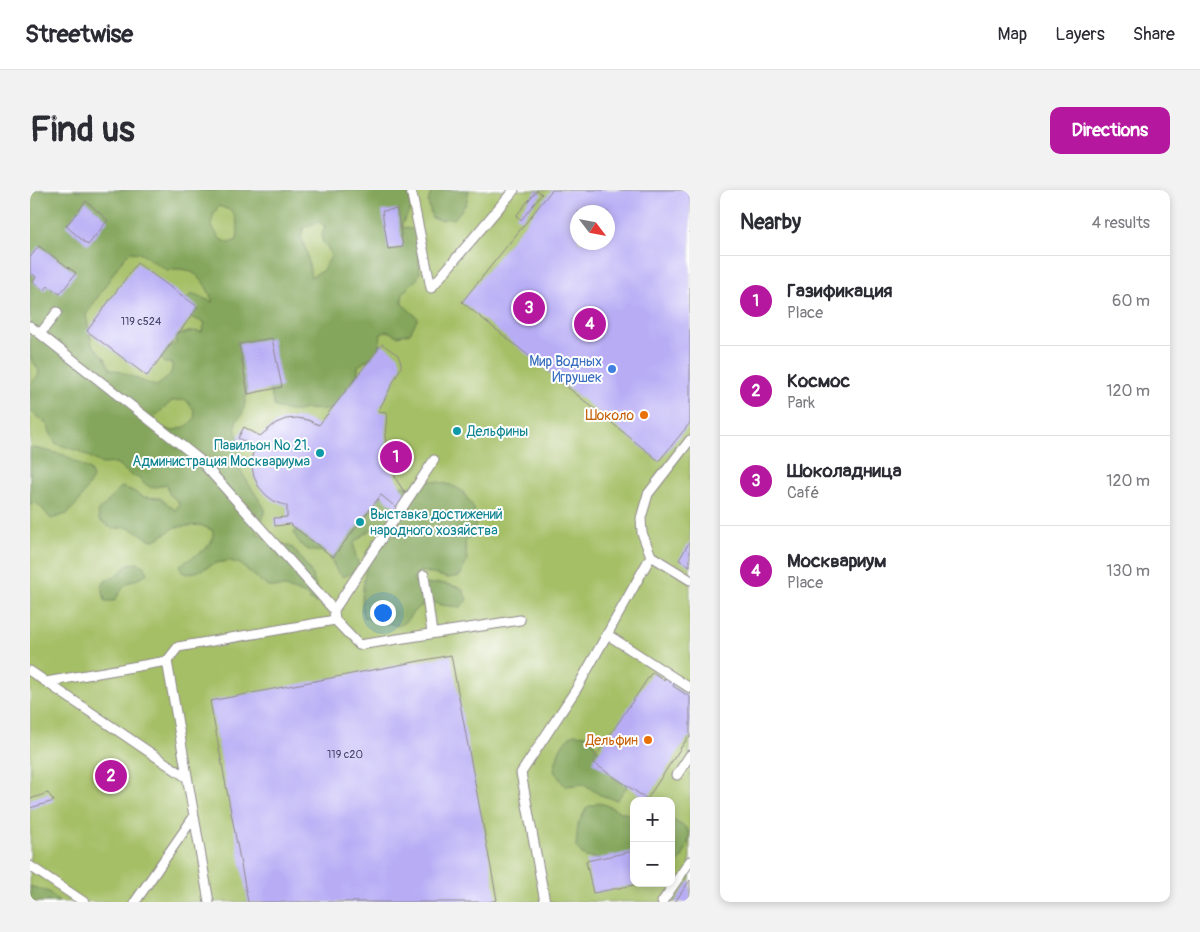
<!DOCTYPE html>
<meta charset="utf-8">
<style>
:root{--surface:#fff;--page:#f2f2f3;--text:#2b2b33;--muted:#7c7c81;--line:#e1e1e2;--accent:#b5179e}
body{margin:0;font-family:Pangolin,sans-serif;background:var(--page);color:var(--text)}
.controls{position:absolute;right:15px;bottom:15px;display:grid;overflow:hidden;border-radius:10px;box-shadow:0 2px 8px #0003}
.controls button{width:45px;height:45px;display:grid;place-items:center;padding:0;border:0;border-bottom:1px solid var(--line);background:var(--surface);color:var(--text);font:25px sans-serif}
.compass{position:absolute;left:540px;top:15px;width:45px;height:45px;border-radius:50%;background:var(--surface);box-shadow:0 2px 8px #0003;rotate:122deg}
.you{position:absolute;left:352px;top:422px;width:18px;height:18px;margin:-12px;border:4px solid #fff;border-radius:50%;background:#1a73e8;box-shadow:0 0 0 8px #1a73e833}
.badge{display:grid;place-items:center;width:32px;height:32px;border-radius:50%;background:var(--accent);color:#fff;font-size:16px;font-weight:700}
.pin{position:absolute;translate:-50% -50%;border:2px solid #fff;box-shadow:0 1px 5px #0006}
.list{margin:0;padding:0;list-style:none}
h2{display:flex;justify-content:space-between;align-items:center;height:65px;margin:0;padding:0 20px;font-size:21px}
h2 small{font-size:16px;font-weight:400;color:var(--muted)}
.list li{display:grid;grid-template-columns:32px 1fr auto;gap:15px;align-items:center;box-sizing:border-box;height:90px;padding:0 20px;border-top:1px solid var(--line)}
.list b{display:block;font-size:19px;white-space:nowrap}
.list p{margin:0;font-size:16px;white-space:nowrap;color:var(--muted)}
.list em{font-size:16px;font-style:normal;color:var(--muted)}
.map{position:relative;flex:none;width:660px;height:712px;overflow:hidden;border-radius:10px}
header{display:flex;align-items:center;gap:30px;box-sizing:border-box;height:70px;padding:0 25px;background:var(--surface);border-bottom:1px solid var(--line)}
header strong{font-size:24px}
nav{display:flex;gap:28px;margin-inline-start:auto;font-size:18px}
.intro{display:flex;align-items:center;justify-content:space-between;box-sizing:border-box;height:120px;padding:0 30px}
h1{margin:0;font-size:35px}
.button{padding:12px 22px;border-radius:10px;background:var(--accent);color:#fff;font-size:18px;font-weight:700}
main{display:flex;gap:30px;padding:0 30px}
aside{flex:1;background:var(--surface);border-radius:10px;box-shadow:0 2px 8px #0003}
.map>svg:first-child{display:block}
</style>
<header>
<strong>Streetwise</strong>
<nav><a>Map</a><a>Layers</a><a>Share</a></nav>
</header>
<div class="intro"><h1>Find us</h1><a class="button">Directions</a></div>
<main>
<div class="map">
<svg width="660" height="712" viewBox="0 0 660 712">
<rect width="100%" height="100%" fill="#fff"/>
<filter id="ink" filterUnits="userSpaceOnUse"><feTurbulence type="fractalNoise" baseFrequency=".02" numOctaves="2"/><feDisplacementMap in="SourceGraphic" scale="10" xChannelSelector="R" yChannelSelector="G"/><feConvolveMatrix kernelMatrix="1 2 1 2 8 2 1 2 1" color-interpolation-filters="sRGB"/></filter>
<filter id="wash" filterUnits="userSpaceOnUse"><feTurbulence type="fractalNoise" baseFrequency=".0096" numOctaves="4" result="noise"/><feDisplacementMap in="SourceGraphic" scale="20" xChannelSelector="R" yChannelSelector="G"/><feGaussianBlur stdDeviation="1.12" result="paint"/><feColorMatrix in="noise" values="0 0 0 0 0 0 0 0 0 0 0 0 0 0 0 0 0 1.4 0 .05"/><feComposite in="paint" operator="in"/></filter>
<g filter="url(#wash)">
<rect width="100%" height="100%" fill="#f9ebda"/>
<!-- green -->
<path fill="#a5bf66" stroke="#647050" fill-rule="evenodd" d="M0,0H660V712H0ZM548,22H578V52H548ZM604,611H641V693H604Z"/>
<!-- forest -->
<path fill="#84a65b" stroke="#53644b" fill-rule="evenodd" d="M0,0H378L381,19L372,34V37L384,40L392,49L388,60L390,82L387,89L373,103L372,110V114L388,128L380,143L367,146L358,141L351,144L348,163L328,176V183L309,217L297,220L275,219L268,221H259L245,217L239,199L222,180L215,189C218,201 216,211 212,224C210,228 206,229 206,234C203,251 219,248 204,271L235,319L233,328L227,337L228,344L263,358L281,382L289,406L286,413L279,409L278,406L255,397H238L210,374L200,371L186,373L169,381L157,384L152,382L150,375C161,368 189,355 182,340L170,335L146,337L125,350L118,349L110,343L96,337L83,339L69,330L68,321L75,315L91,297L101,300L113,307L130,308L145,320L149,315L148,311L139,304L137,294L122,298L113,293L109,287L102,286L86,273L72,274L51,262L25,253L16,233L0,221V194L8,186L9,181L0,166ZM189,16L202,21C207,31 209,39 207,50L199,53L190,49L181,35L184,23ZM289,32L295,36L292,45V51L298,58L301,67L292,81L281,87L277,63L271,46L274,37ZM100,62L110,63L137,80C164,75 174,89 183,112L162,104L153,112L156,125L175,133L172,142L162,141L146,146V153L135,160L130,166L134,173H142C144,185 135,190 126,196C110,192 97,182 80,179L75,168L62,154L56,125L92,70ZM156,210L164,220L165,228L157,236L142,241L129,236L124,227L142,211Z
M406,0H439L436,14L424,29L419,28L411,30L402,28L398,12L401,2Z
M0,257L34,265L60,280L63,288L49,311L37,324L21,329L10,316L5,312L0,316Z
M388,290C399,290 420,293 429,299C432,300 435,305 437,308C449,324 450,337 435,352L437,371L430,386L418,388L391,381L384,386V392L391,395L411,393L432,398L437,410L430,417L411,415L399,411L385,420L377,430L369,436C357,432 344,432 333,427C330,410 334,393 336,375C337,372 335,367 336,363C340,352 356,347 366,346L372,336L367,331C349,333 337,341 324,353L325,363L329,376L322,383L313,387C304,379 302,373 300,361C280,362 273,362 264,343L272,333L358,295L382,297Z
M107,373L115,377L117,383C110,390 108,388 100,392C93,395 89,405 84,411H75L72,396L75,391L88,384L99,374Z
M544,544L557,545L561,548L566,557L601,591L587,610L570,605L554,594L535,596L524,581C527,567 530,551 544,544Z
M569,613C582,615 589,625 604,624V669L585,671L555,667L546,657L548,634L557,617Z
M641,629L655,637L660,644C658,656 653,672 641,678Z
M0,696L19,702L29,712H0Z"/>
<g id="blocks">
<!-- building -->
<path fill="#b8adf5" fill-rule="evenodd" d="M507,0L512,4L491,30L486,26Z
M522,0H660V233L629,271L432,112ZM548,22H578V52H548Z
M56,11L78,30L58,55L36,36Z
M367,19L373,57L358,59L352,21Z
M9,56L46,83L30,104L18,96L14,101L3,92L6,87L0,82V67Z
M107,73L168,117L117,186L57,141Z
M242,148L252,197L218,204L209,154Z
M352,154L368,165L371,173V177L348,222L357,223L355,246L358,267L366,289L378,308L369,320L351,305L303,367L260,334L245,336L244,328L257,327V316L244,311L236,305L229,297L224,287L222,277V266L225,257L208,248L214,237L230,246L246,233L256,229L267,228L278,230L289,235Z
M660,351V376L649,370Z
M421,465L467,710L458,712H218L180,511Z
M622,482L634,490L636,486L645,492L643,496L660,507V548L658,547L617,609L562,572Z
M18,603L24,611L0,618V609Z
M604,661V695L563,703L556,671Z
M660,690V712H645Z"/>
</g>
</g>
<g filter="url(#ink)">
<use href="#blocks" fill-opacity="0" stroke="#8e868a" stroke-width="1"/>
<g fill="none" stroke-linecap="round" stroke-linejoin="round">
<!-- lane casing -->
<g stroke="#8e868a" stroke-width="11">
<path id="lane" d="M381,0L401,98
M401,98L484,0
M0,136L169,269L304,420L305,430
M10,144L27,122
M660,250L618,304L611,328L612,343L621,366L660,390
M394,385L402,443
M304,420L404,270
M578,445L660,498
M137,471L179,712
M0,481L156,587
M16,492L137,471L148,457L305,430L329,455L490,430
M647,585L660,565
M0,676L54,712
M105,712L163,628
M515,712L491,583L547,498L621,366
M632,712L660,671"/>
</g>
<!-- lane -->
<use href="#lane" stroke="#fff" stroke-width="9"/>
</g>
</g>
<!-- markers -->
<circle fill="#3f7fe0" stroke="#fff" stroke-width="2" cx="582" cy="179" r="5"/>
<g fill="#e8710a" stroke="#fff" stroke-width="2">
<circle cx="614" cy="225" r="5"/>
<circle cx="618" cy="550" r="5"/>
</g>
<g fill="#0f9aa8" stroke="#fff" stroke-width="2">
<circle cx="427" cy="241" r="5"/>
<circle cx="290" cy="263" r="5"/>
<circle cx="330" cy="332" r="5"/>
</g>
<g text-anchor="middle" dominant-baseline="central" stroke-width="4" stroke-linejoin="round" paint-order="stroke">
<!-- number labels -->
<g font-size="11" fill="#48456a">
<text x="111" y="131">119 с524</text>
<text x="315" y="564">119 с20</text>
</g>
<!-- shop labels -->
<g font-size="14" fill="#366cbe" stroke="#fff" text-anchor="end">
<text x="572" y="171">Мир Водных<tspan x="572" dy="16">Игрушек</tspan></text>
</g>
<!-- food labels -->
<g font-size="14" fill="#c56008" stroke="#fff" text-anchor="end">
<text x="604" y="225">Шоколо</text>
<text x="608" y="550">Дельфин</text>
</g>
<!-- culture labels -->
<g font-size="14" fill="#0d838f" stroke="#fff" text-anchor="start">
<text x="437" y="241">Дельфины</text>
<text x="280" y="255" text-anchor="end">Павильон № 21.<tspan x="280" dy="16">Администрация Москвариума</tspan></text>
<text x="340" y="324">Выставка достижений<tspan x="340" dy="16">народного хозяйства</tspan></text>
</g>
</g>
</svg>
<div class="controls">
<button>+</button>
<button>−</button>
</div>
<svg class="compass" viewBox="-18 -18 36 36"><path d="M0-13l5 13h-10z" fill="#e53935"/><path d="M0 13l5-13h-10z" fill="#7c7c81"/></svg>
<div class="you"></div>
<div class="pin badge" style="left:366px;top:267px">1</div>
<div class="pin badge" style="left:81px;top:586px">2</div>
<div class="pin badge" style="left:499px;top:118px">3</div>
<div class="pin badge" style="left:560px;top:134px">4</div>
</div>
<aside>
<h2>Nearby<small>4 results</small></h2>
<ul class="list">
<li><span class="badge">1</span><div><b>Газификация</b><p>Place</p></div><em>60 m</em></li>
<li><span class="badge">2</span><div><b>Космос</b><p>Park</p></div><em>120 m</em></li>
<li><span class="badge">3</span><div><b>Шоколадница</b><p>Café</p></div><em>120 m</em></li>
<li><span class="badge">4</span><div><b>Москвариум</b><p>Place</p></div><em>130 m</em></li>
</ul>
</aside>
</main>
